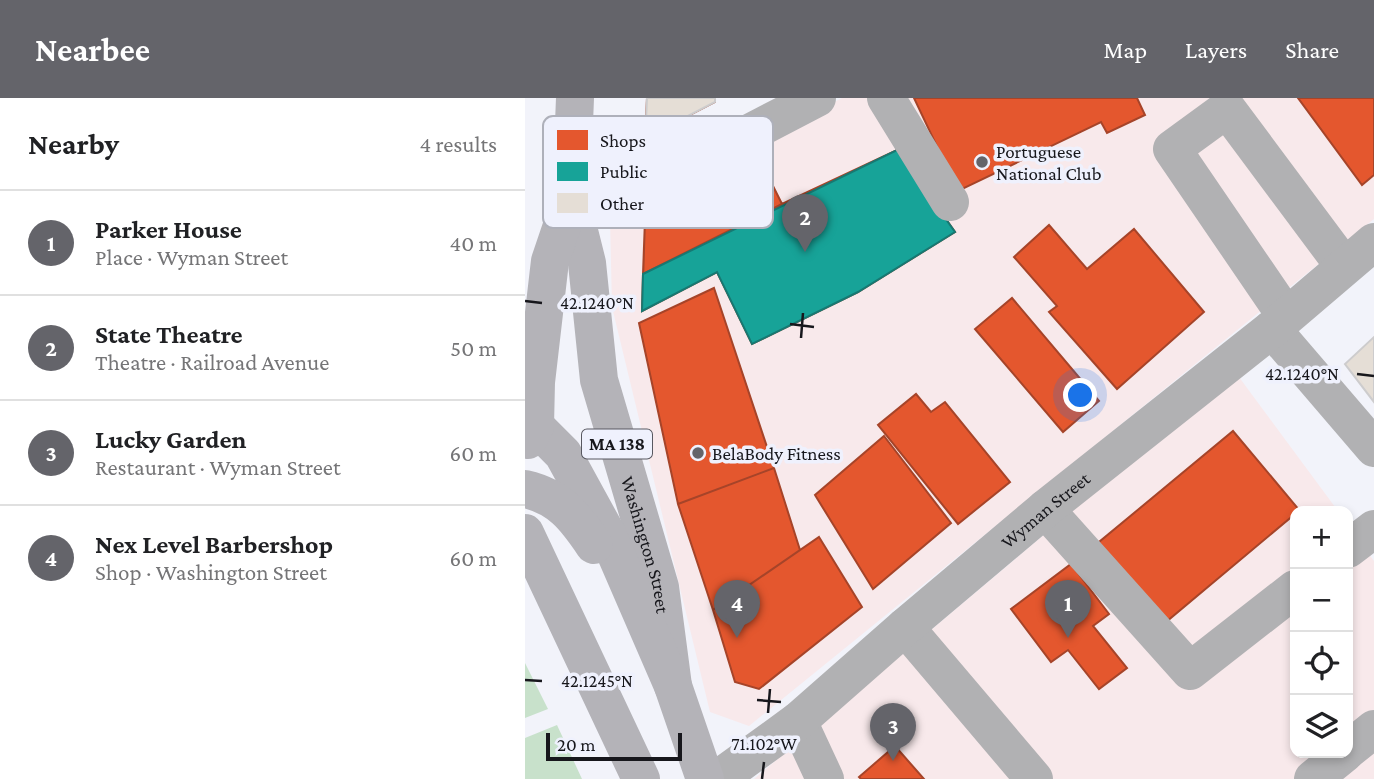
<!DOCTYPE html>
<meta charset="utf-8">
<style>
:root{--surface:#fff;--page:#f2f2f2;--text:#202124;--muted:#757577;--line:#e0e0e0;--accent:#64646a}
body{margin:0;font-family:"Crimson Pro",serif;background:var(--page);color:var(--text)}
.controls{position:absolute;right:21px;bottom:21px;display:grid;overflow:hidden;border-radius:14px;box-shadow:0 4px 10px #0003}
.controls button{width:63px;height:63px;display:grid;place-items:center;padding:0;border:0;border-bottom:2px solid var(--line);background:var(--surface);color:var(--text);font:35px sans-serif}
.scale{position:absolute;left:21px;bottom:18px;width:136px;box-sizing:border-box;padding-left:7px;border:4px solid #17171c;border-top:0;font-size:19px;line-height:24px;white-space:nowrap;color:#17171c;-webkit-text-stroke:5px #eff1fd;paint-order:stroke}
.you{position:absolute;left:556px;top:298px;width:24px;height:24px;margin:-18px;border:5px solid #fff;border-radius:50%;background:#1a73e8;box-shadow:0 0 0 10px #1a73e833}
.badge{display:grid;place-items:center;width:46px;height:46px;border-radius:50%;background:var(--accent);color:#fff;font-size:23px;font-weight:700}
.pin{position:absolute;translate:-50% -58px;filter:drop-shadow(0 2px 4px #0008)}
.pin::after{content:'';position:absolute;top:37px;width:24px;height:21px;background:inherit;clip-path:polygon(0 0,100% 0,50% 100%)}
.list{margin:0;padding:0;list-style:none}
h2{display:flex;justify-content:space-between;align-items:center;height:91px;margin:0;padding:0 28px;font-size:30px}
h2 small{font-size:23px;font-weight:400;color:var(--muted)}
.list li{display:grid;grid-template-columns:46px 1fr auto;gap:21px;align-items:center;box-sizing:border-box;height:105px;padding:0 28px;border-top:2px solid var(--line)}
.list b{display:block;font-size:26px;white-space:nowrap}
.list p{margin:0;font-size:23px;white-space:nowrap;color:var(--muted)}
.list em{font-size:23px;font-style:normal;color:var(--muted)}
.icon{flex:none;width:38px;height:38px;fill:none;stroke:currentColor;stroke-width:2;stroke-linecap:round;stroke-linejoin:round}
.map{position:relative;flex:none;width:849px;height:681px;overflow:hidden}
header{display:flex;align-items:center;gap:42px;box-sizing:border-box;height:98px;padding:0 35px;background:var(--accent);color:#fff}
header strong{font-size:33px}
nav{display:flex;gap:38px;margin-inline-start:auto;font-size:24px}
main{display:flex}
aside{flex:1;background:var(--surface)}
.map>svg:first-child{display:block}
</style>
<header>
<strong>Nearbee</strong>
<nav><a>Map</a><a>Layers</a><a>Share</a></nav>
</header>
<main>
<aside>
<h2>Nearby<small>4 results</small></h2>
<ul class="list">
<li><span class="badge">1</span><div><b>Parker House</b><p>Place · Wyman Street</p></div><em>40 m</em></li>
<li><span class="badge">2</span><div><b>State Theatre</b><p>Theatre · Railroad Avenue</p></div><em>50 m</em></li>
<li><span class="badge">3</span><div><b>Lucky Garden</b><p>Restaurant · Wyman Street</p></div><em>60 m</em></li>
<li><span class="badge">4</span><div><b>Nex Level Barbershop</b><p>Shop · Washington Street</p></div><em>60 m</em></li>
</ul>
</aside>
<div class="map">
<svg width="849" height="681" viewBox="0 0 849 681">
<rect width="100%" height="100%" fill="#f2f3fa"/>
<!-- commercial -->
<path fill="#f8e9eb" d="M317,0H849V121L224,628L185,614L87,209L85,120Z
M711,275L813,413H770V655H823V427L849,463V681H229Z"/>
<!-- green -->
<path fill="#c8e1cb" d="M0,565L23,611L0,620Z
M32,627L57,681H0V640Z"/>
<!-- shops -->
<path fill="#e4572e" stroke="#a64429" stroke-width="2" d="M122,0H190V4L130,35L121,23Z
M389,0H612L620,17L582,35L576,24L433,93Z
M773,0H849V77L837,87Z
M372,52L430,134L333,194L227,246L192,174L117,213L120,121L235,62L257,106Z
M372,52L430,134L333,194L227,246L192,174L117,213L118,176Z
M235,62L257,106L118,176L120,121Z
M235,62L257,106L118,176L120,121Z
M524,127L562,171L609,131L679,214L592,291L524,214L532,208L489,159Z
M189,190L249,370L153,406L114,225Z
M487,200L574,303L538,334L450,231Z
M391,296L406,314L420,304L485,384L433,426L353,327Z
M708,333L775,413H770V416L635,529L568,449Z
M359,338L426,425L348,491L290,397Z
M249,370L275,452L188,512L153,406Z
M294,439L337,509L234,591L210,584L188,512Z
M546,466L584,516L568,528L602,570L574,591L543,552L526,564L486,511Z
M370,648L399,681H336L334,679Z"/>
<!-- public -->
<path fill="#17a398" stroke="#177973" stroke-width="2" d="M372,52L430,134L333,194L227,246L192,174L117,213L118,176Z"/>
<!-- building -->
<path fill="#e5ded6" stroke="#cdcccd" stroke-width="2" d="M122,0H190V4L130,35L121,23Z
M849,239V304L820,266Z"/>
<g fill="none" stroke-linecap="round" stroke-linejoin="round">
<!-- minor -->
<g stroke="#b1b1b3" stroke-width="38">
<path d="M361,0L425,104"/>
<path d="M46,101L113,91L128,85L292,0"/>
<path d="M761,218L647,51L702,11L819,168"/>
<path d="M747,231L849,350"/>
<path d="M520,411L665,573L770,491"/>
<path d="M823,451L849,431"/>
<path d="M380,529L509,681"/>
<path d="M273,623L300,681"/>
<path d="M823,652L849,631"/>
<path id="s1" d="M193,681L273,623L380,529L520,411L747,231L849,144"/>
<path d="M788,681L820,655"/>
</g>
<!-- major -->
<g stroke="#b4b3b8" stroke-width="38">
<path id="s2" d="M46,101L62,165L74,282L135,489L148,588"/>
<path d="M0,315L10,328L38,356L83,438L148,588L180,681"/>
<path d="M3,342L10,328L11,284L25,163L46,101L50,0"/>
<path d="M0,391C35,399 50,419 69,447"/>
<path d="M0,435L116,681"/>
</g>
</g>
<!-- ticks -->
<path fill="none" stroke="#17171c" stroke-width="2.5" d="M0,203L17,205M265,226L289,229M276,240L278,215M832,276L849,278M0,582L17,583M232,602L256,604M243,615L245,591M237,681L239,664"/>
<!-- markers -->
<g fill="#64646a" stroke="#eff1fd" stroke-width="2.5">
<circle cx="457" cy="64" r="7"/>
<circle cx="173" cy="355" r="7"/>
</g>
<g text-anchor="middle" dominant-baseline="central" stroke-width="7" stroke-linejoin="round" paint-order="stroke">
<!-- shield labels -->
<rect fill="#eff1fd" stroke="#585860" stroke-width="2" x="57" y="331.5" width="70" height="29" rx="5"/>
<g font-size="18" font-weight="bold" fill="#17171c">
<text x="92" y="346">MA 138</text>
</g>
<!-- poi labels -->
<g font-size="19" fill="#17171c" stroke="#eff1fd" text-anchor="start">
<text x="471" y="53">Portuguese<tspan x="471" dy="22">National Club</tspan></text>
<text x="187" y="355">BelaBody Fitness</text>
</g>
<!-- street labels -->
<g font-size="19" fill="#17171c" stroke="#eff1fd">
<text stroke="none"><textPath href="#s1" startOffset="424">Wyman Street</textPath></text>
<text stroke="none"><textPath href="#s2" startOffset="355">Washington Street</textPath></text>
</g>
</g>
<!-- legend -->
<rect x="18" y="18" width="230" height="112" rx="10" fill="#eff1fd" stroke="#aeb0ba" stroke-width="2"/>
<rect x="32" y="32" width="31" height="20" fill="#e4572e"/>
<rect x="32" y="64" width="31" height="19" fill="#17a398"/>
<rect x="32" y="95" width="31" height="20" fill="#e5ded6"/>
<g font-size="19" fill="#17171c">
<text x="75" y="49">Shops</text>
<text x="75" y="80">Public</text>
<text x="75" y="112">Other</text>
</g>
<g font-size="18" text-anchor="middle" fill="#17171c" stroke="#eff1fd" stroke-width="7" stroke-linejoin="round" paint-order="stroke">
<text x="72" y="211">42.1240°N</text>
<text x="777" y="282">42.1240°N</text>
<text x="72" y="589">42.1245°N</text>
<text x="239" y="652">71.102°W</text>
</g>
</svg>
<div class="controls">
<button>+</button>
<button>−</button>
<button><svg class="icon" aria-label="locate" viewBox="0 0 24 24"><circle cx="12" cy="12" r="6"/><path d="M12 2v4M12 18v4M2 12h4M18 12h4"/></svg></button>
<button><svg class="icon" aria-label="layers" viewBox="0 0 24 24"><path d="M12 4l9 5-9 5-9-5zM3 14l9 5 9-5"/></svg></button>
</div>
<div class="scale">20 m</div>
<div class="you"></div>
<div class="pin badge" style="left:543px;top:540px">1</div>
<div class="pin badge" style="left:280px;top:154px">2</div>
<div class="pin badge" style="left:368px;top:663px">3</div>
<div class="pin badge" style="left:212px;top:540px">4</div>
</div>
</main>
